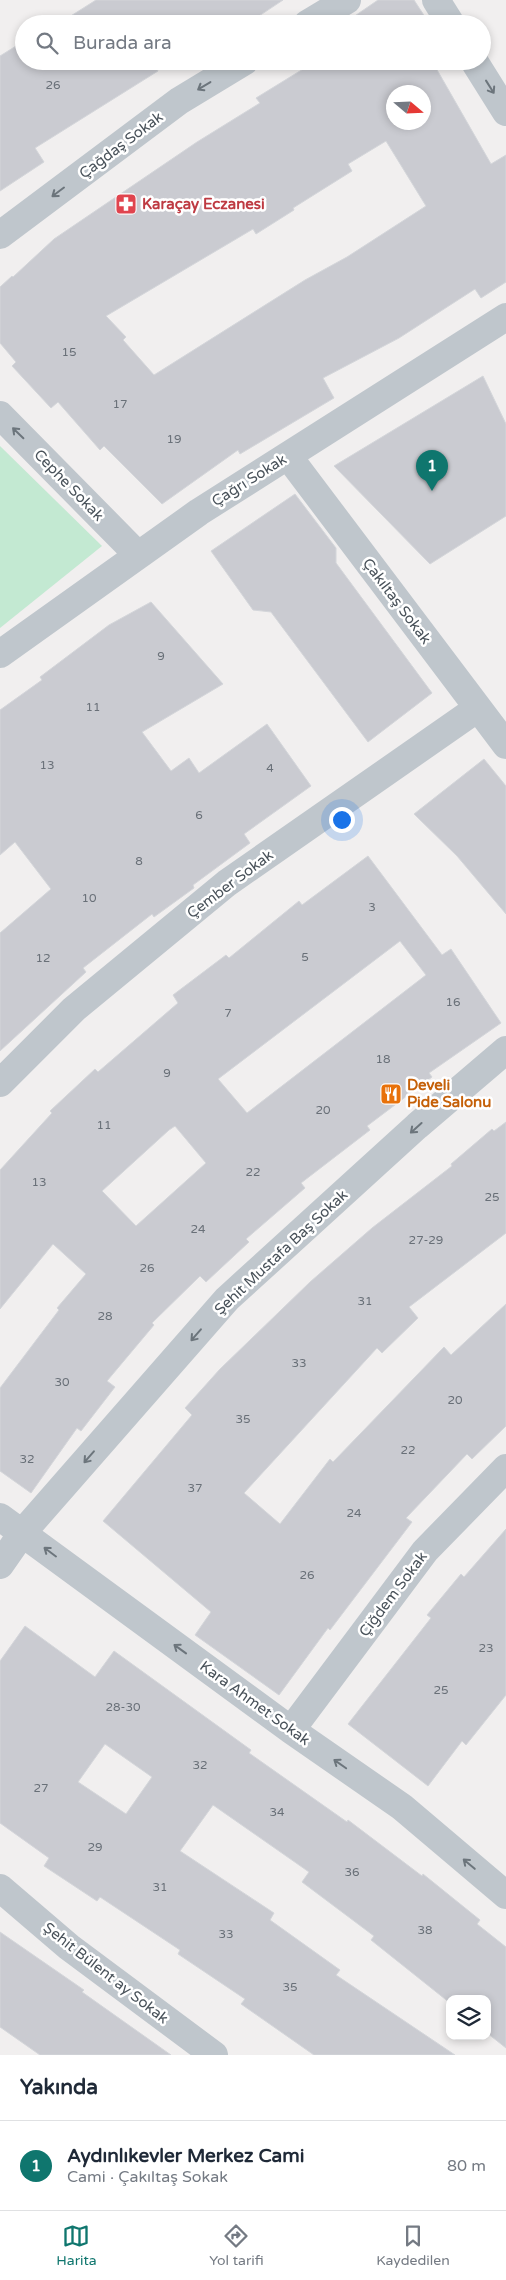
<!DOCTYPE html>
<html lang="tr">
<meta charset="utf-8">
<style>
:root{--surface:#fff;--page:#f2f2f3;--text:#1f2937;--muted:#747a83;--line:#e0e1e3;--accent:#0f766e}
body{margin:0;font-family:"Varela Round",sans-serif;background:var(--page);color:var(--text)}
.controls{position:absolute;right:15px;bottom:15px;display:grid;overflow:hidden;border-radius:10px;box-shadow:0 2px 8px #0003}
.controls button{width:45px;height:45px;display:grid;place-items:center;padding:0;border:0;border-bottom:1px solid var(--line);background:var(--surface);color:var(--text);font:25px sans-serif}
.compass{position:absolute;left:386px;top:85px;width:45px;height:45px;border-radius:50%;background:var(--surface);box-shadow:0 2px 8px #0003;rotate:109deg}
.you{position:absolute;left:341px;top:819px;width:18px;height:18px;margin:-12px;border:4px solid #fff;border-radius:50%;background:#1a73e8;box-shadow:0 0 0 8px #1a73e833}
.badge{display:grid;place-items:center;width:32px;height:32px;border-radius:50%;background:var(--accent);color:#fff;font-size:16px;font-weight:700}
.pin{position:absolute;translate:-50% -41px;filter:drop-shadow(0 1px 2px #0008)}
.pin::after{content:'';position:absolute;top:26px;width:18px;height:15px;background:inherit;clip-path:polygon(0 0,100% 0,50% 100%)}
.list{margin:0;padding:0;list-style:none}
h2{display:flex;justify-content:space-between;align-items:center;height:65px;margin:0;padding:0 20px;font-size:21px}
h2 small{font-size:16px;font-weight:400;color:var(--muted)}
.list li{display:grid;grid-template-columns:32px 1fr auto;gap:15px;align-items:center;box-sizing:border-box;height:90px;padding:0 20px;border-top:1px solid var(--line)}
.list b{display:block;font-size:19px;white-space:nowrap}
.list p{margin:0;font-size:16px;white-space:nowrap;color:var(--muted)}
.list em{font-size:16px;font-style:normal;color:var(--muted)}
.icon{flex:none;width:28px;height:28px;fill:none;stroke:currentColor;stroke-width:2;stroke-linecap:round;stroke-linejoin:round}
.map{position:relative;flex:none;width:506px;height:2055px;overflow:hidden}
.search{position:absolute;background:var(--surface);box-shadow:0 2px 8px #0003;left:15px;right:15px;top:15px;height:55px;display:flex;align-items:center;gap:12px;box-sizing:border-box;padding:0 18px;border-radius:28px;color:var(--muted);font-size:19px}
.sheet{height:155px;background:var(--surface)}
nav{display:flex;justify-content:space-around;align-items:center;box-sizing:border-box;height:70px;border-top:1px solid var(--line);background:var(--surface);font-size:14px;color:var(--muted)}
nav a{display:grid;justify-items:center;gap:2px}
nav .on{color:var(--accent)}
.map>svg:first-child{display:block}
</style>
<div class="map">
<svg width="506" height="2055" viewBox="0 0 506 2055">
<rect width="100%" height="100%" fill="#f1efef"/>
<!-- green -->
<path fill="#c3e9d2" d="M0,446L102,546L0,628Z"/>
<!-- building -->
<path fill="#cacbd1" stroke="#d4d6da" fill-rule="evenodd" d="M96,0H283L247,24H69L66,19Z
M378,0H414L429,23L343,24Z
M24,41V61H152L158,71L35,148L44,162L0,191V56Z
M305,61H432L491,164L506,155V282L481,298L475,289L399,338L323,378L334,398L240,454L238,450L162,504L104,446L100,450L58,402L51,408L12,366L16,362L0,343V287L12,276L13,277L54,239L197,142L260,103L256,98L308,66ZM394,92H424V122H394ZM386,141L426,206L347,257L305,280L154,375L123,340L126,337L106,316L253,229L256,234L294,210L293,208L352,171L348,164Z
M483,376L506,424V516L430,564L334,466Z
M295,494L336,548V563L432,693L368,742L271,612L253,610L211,551Z
M151,602L223,684L142,732L171,771L189,758L199,773L267,724L311,786L244,834L250,843L193,885L194,888L154,917L152,914L83,968L86,972L0,1051V933L51,889L15,842L0,855V710L42,680L40,677L109,625Z
M484,759L506,786V914L457,856L414,814Z
M368,856L442,955L451,949L501,1023L429,1073L432,1077L367,1126L370,1130L301,1183L305,1188L246,1239L249,1242L206,1282L200,1276L152,1323L154,1325L107,1381L115,1387L81,1431L77,1428L31,1493L0,1471V1388L59,1310L57,1308L86,1274L53,1244L0,1309V1170L52,1113L50,1111L95,1069L98,1072L178,1003L173,995L226,955L229,958L299,901L302,905ZM400,941L426,975L247,1113L218,1079ZM175,1126L206,1163L136,1226L102,1191L169,1130Z
M506,1122V1233L409,1307L418,1318L382,1353L377,1348L244,1493L280,1524L330,1459L333,1462L444,1347L451,1355L506,1304V1426L472,1459L467,1454L406,1518L412,1522L330,1630L328,1628L279,1695L195,1635L211,1612L103,1521L192,1415L185,1408L220,1369L310,1282L372,1228L452,1166L451,1164L492,1129L494,1131Z
M506,1529V1695L466,1745L462,1741L428,1786L348,1724L431,1618L427,1615L461,1574L464,1577Z
M25,1626L95,1677L114,1651L251,1750L249,1753L347,1822L348,1820L422,1876L423,1874L480,1920L477,1924L506,1947V2048L487,2033V1999H450V2003L371,1940L374,1936L302,1882L309,1872L213,1805L180,1851L274,1913L270,1920L340,1970L336,1975L455,2055H314L241,2004L245,1999L178,1954L180,1950L100,1897L97,1901L44,1866L49,1858L0,1823V1661ZM105,1744L152,1777L126,1814L78,1782Z
M0,1932L84,1990L82,1992L171,2055H40L0,2027Z"/>
<g fill="none" stroke-linecap="round" stroke-linejoin="round">
<!-- minor -->
<path stroke="#bfc6cc" stroke-width="28" d="M436,0L451,24
M307,24L347,0
M474,61L506,112
M0,235L179,101L245,61
M0,415L138,555
M288,456L506,745
M0,654L199,512L506,317
M0,1083L74,1009L227,883L478,708
M0,1517L291,1730L402,1807L506,1895
M0,1565L23,1532L227,1299L417,1126L506,1050
M291,1730L425,1551L506,1468
M0,1888L69,1947L214,2055"/>
</g>
<!-- one-way arrows -->
<defs><path id="oneway-shaft" d="M-6 0H5M1.5-3L5.5 0L1.5 3" fill="none" stroke-width="1.6" stroke-linecap="round" stroke-linejoin="round" transform="scale(1.25)"/></defs>
<g stroke="#6c757c">
<use href="#oneway-shaft" transform="translate(204 86) rotate(149)"/>
<use href="#oneway-shaft" transform="translate(490 87) rotate(58)"/>
<use href="#oneway-shaft" transform="translate(58 192) rotate(143)"/>
<use href="#oneway-shaft" transform="translate(18 433) rotate(-136)"/>
<use href="#oneway-shaft" transform="translate(416 1128) rotate(138)"/>
<use href="#oneway-shaft" transform="translate(196 1335) rotate(131)"/>
<use href="#oneway-shaft" transform="translate(89 1457) rotate(131)"/>
<use href="#oneway-shaft" transform="translate(50 1552) rotate(-143)"/>
<use href="#oneway-shaft" transform="translate(180 1649) rotate(-144)"/>
<use href="#oneway-shaft" transform="translate(340 1764) rotate(-145)"/>
<use href="#oneway-shaft" transform="translate(469 1864) rotate(-140)"/>
</g>
<!-- icons -->
<defs>
<g id="pharmacy-square" transform="scale(1.125)"><rect x="-9" y="-9" width="18" height="18" rx="4" fill="#e0444e" stroke="#fff"/><path d="M-2-6h4v4h4v4h-4v4h-4v-4h-4v-4h4Z" fill="#fff"/></g>
<g id="restaurant-square" transform="scale(1.125)"><rect x="-9" y="-9" width="18" height="18" rx="4" fill="#e8710a" stroke="#fff"/><path d="M-5-6h1v4h1v-4h1v4h1v-4h1v5L-1.5 .5V6h-2V.5L-5-1ZM5-6V6H3V1.5H1.5Q1.5-4 5-6Z" fill="#fff"/></g>
</defs>
<g fill-rule="evenodd">
<use href="#pharmacy-square" x="126" y="204"/>
<use href="#restaurant-square" x="391" y="1094"/>
</g>
<g text-anchor="middle" dominant-baseline="central" stroke-width="5" stroke-linejoin="round" paint-order="stroke">
<!-- number labels -->
<g font-size="12" fill="#697078">
<text x="53" y="85">26</text>
<text x="69" y="352">15</text>
<text x="120" y="404">17</text>
<text x="174" y="439">19</text>
<text x="161" y="656">9</text>
<text x="93" y="707">11</text>
<text x="47" y="765">13</text>
<text x="270" y="768">4</text>
<text x="199" y="815">6</text>
<text x="139" y="861">8</text>
<text x="89" y="898">10</text>
<text x="372" y="907">3</text>
<text x="305" y="957">5</text>
<text x="43" y="958">12</text>
<text x="453" y="1002">16</text>
<text x="228" y="1013">7</text>
<text x="383" y="1059">18</text>
<text x="167" y="1073">9</text>
<text x="323" y="1110">20</text>
<text x="104" y="1125">11</text>
<text x="253" y="1172">22</text>
<text x="39" y="1182">13</text>
<text x="492" y="1197">25</text>
<text x="198" y="1229">24</text>
<text x="426" y="1240">27-29</text>
<text x="147" y="1268">26</text>
<text x="365" y="1301">31</text>
<text x="105" y="1316">28</text>
<text x="299" y="1363">33</text>
<text x="62" y="1382">30</text>
<text x="455" y="1400">20</text>
<text x="243" y="1419">35</text>
<text x="408" y="1450">22</text>
<text x="27" y="1459">32</text>
<text x="195" y="1488">37</text>
<text x="354" y="1513">24</text>
<text x="307" y="1575">26</text>
<text x="486" y="1648">23</text>
<text x="441" y="1690">25</text>
<text x="123" y="1707">28-30</text>
<text x="200" y="1765">32</text>
<text x="41" y="1788">27</text>
<text x="277" y="1812">34</text>
<text x="95" y="1847">29</text>
<text x="352" y="1872">36</text>
<text x="160" y="1887">31</text>
<text x="425" y="1930">38</text>
<text x="226" y="1934">33</text>
<text x="290" y="1987">35</text>
</g>
<!-- street labels -->
<g font-size="15" fill="#49525a" stroke="#fff">
<text transform="translate(121 145) rotate(-37)">Çağdaş Sokak</text>
<text transform="translate(249 480) rotate(-32)">Çağrı Sokak</text>
<text transform="translate(69 485) rotate(46)">Cephe Sokak</text>
<text transform="translate(397 601) rotate(53)">Çakıltaş Sokak</text>
<text transform="translate(230 884) rotate(-37)">Çember Sokak</text>
<text transform="translate(281 1252) rotate(-43)">Şehit Mustafa Baş Sokak</text>
<text transform="translate(393 1594) rotate(-53)">Çiğdem Sokak</text>
<text transform="translate(255 1703) rotate(36)">Kara Ahmet Sokak</text>
<text transform="translate(106 1973) rotate(38)">Şehit Bülent ay Sokak</text>
</g>
<!-- health labels -->
<g font-size="15" font-weight="bold" fill="#be3a42" stroke="#fff" text-anchor="start">
<text x="142" y="204">Karaçay Eczanesi</text>
</g>
<!-- food labels -->
<g font-size="15" font-weight="bold" fill="#c56008" stroke="#fff" text-anchor="start">
<text x="407" y="1085">Develi<tspan x="407" dy="17">Pide Salonu</tspan></text>
</g>
</g>
</svg>
<div class="controls">
<button><svg class="icon" aria-label="layers" viewBox="0 0 24 24"><path d="M12 4l9 5-9 5-9-5zM3 14l9 5 9-5"/></svg></button>
</div>
<svg class="compass" viewBox="-18 -18 36 36"><path d="M0-13l5 13h-10z" fill="#e53935"/><path d="M0 13l5-13h-10z" fill="#747a83"/></svg>
<div class="you"></div>
<div class="pin badge" style="left:432px;top:491px">1</div>
<div class="search"><svg class="icon" aria-label="search" viewBox="0 0 24 24"><circle cx="10" cy="10" r="6"/><path d="M15 15l6 6"/></svg>Burada ara</div>
</div>
<section class="sheet">
<h2>Yakında<small></small></h2>
<ul class="list">
<li><span class="badge">1</span><div><b>Aydınlıkevler Merkez Cami</b><p>Cami · Çakıltaş Sokak</p></div><em>80 m</em></li>
</ul>
</section>
<nav>
<a class="on"><svg class="icon" aria-label="map" viewBox="0 0 24 24"><path d="M3 6l6-2 6 2 6-2v14l-6 2-6-2-6 2zM9 4v14M15 6v14"/></svg>Harita</a>
<a><svg class="icon" aria-label="directions" viewBox="0 0 24 24"><path d="M12 3l9 9-9 9-9-9zM9 14v-3h6M13 9l2 2-2 2"/></svg>Yol tarifi</a>
<a><svg class="icon" aria-label="saved" viewBox="0 0 24 24"><path d="M7 4h10v16l-5-4-5 4z"/></svg>Kaydedilen</a>
</nav>
